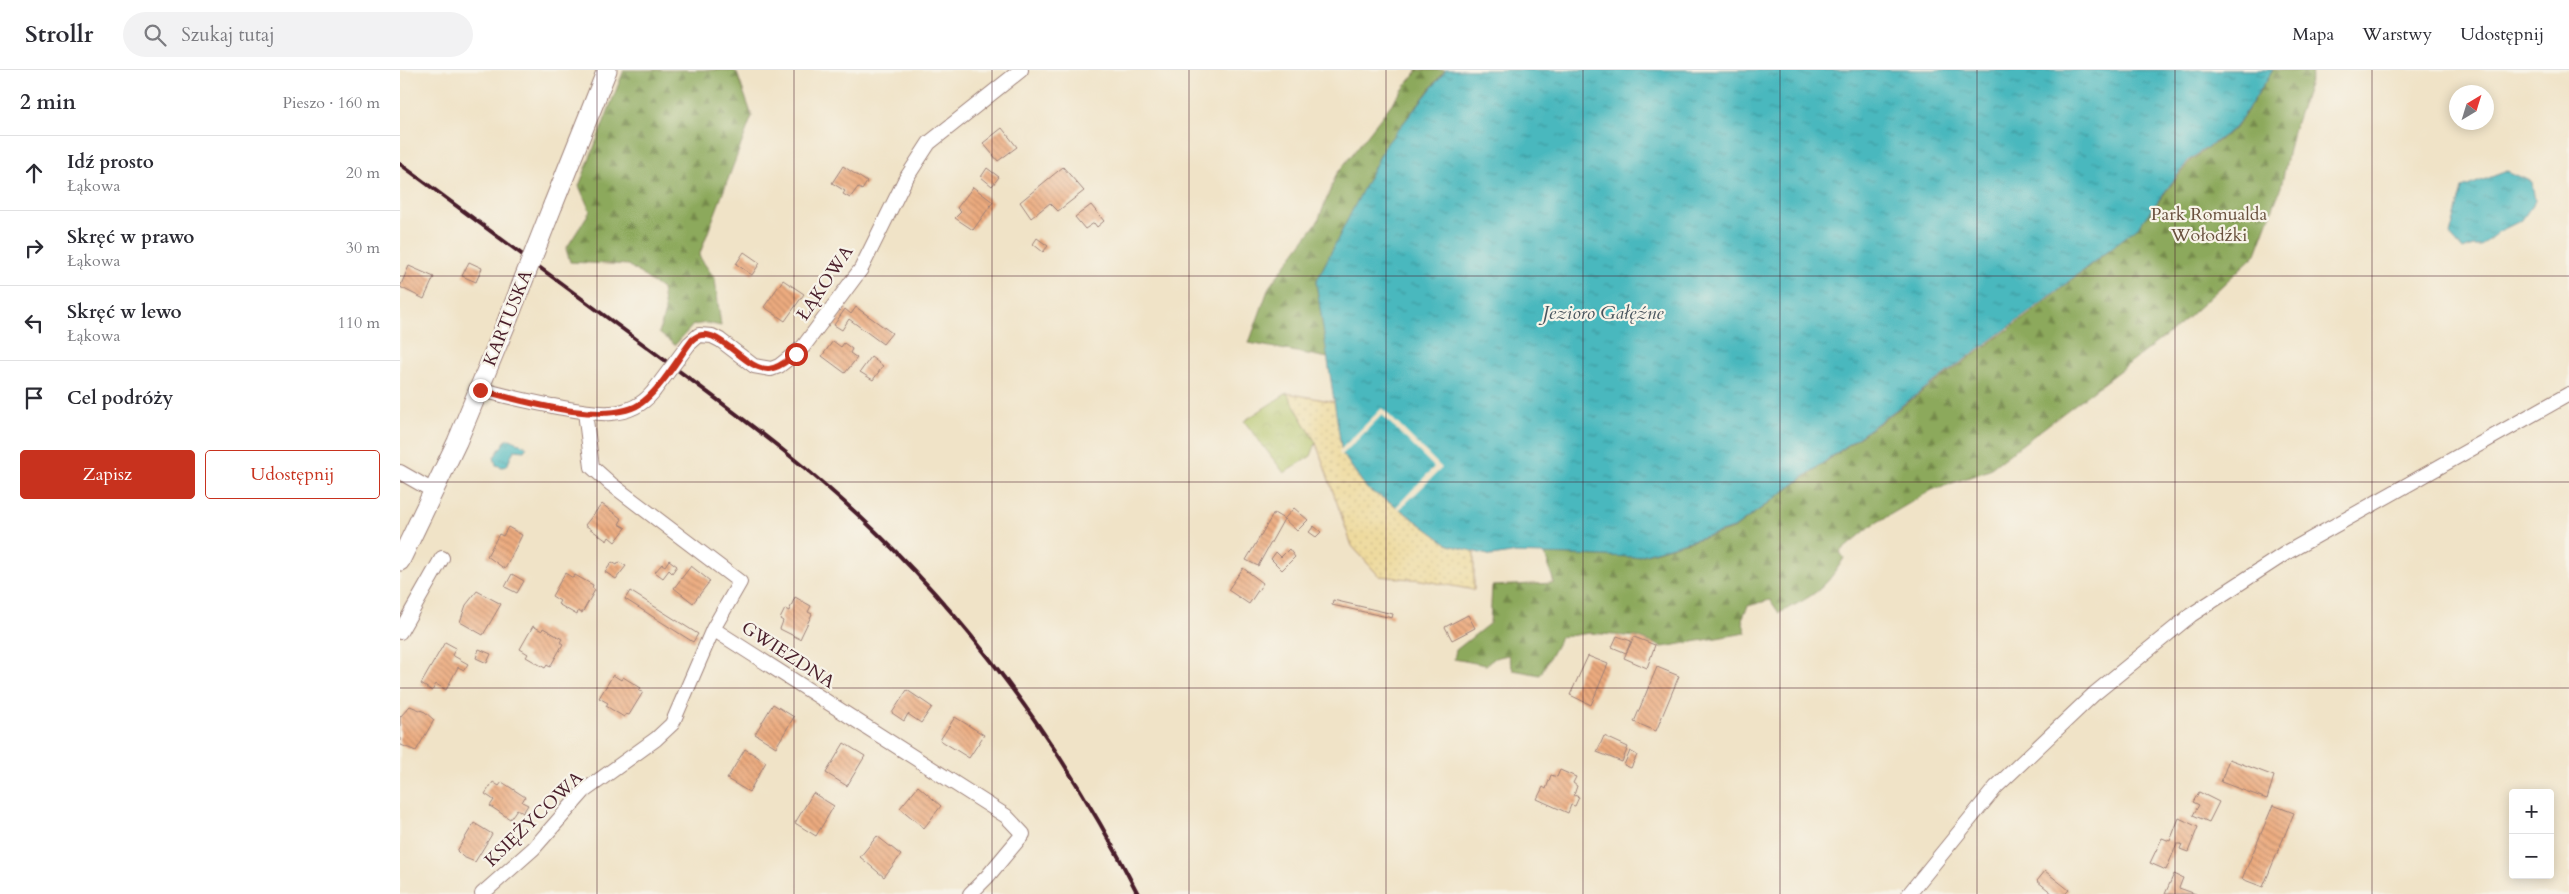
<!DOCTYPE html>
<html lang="pl">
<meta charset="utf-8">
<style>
:root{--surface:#fff;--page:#f2f2f3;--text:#2b2b33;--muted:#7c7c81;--line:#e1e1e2;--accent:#c8321e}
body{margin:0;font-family:Cardo,serif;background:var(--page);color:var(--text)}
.controls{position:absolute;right:15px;bottom:15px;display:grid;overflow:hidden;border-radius:5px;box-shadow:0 2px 12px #0003}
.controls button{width:45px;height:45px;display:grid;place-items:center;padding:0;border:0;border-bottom:1px solid var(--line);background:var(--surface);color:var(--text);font:25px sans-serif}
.compass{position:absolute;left:2049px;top:15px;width:45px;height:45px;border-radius:50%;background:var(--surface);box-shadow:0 2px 12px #0003;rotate:38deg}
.stop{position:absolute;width:15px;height:15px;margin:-11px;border:4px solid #c8321e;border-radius:50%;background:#fff}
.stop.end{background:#c8321e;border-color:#fff;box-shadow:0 1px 5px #0008}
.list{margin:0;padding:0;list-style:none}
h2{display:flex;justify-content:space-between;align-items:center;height:65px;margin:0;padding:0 20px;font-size:21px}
h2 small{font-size:16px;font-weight:400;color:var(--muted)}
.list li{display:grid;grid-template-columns:32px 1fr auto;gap:15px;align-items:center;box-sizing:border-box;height:75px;padding:0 20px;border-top:1px solid var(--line)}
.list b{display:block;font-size:19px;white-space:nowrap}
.list p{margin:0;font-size:16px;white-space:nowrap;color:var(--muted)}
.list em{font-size:16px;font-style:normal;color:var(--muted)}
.actions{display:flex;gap:10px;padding:15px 20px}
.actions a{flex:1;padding:11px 0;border:1px solid var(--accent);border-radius:5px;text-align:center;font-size:18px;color:var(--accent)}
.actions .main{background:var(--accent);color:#fff}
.icon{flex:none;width:28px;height:28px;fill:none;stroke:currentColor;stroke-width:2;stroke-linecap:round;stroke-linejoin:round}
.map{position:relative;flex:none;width:2169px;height:824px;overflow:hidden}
header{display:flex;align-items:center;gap:30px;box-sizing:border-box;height:70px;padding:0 25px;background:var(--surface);border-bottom:1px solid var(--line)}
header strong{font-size:24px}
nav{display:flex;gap:28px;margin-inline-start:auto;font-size:18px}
.search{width:350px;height:45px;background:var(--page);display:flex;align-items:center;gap:12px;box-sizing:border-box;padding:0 18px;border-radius:28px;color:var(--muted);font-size:19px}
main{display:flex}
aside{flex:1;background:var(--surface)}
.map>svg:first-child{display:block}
</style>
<header>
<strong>Strollr</strong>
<div class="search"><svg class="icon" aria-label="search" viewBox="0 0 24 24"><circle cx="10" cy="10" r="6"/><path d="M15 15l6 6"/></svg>Szukaj tutaj</div>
<nav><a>Mapa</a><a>Warstwy</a><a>Udostępnij</a></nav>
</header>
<main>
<aside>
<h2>2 min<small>Pieszo · 160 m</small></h2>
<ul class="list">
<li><svg class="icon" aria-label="ahead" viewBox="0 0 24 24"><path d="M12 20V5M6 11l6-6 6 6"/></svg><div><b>Idź prosto</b><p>Łąkowa</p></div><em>20 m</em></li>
<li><svg class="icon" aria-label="right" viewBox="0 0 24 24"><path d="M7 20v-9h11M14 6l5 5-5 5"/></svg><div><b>Skręć w prawo</b><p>Łąkowa</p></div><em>30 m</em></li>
<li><svg class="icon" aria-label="left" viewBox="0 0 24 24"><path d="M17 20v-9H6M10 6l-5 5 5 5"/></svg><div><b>Skręć w lewo</b><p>Łąkowa</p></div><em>110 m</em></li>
<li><svg class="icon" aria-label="arrive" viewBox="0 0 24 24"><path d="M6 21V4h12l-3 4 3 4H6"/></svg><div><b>Cel podróży</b></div></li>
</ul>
<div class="actions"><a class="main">Zapisz</a><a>Udostępnij</a></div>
</aside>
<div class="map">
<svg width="2169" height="824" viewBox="0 0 2169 824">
<defs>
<pattern id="forest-firs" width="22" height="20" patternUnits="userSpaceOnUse" patternTransform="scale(1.25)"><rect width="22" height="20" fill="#8ca95b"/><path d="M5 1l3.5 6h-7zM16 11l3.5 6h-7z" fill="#74894b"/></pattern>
<pattern id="sand-dots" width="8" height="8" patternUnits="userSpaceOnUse" patternTransform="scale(1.25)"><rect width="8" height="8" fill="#eeda9e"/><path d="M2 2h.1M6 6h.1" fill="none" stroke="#cebb88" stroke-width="1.8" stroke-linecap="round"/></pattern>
<pattern id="park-crowns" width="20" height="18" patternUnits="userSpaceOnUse" patternTransform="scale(1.25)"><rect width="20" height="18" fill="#b1c366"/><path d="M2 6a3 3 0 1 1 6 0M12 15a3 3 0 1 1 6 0" fill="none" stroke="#9aa759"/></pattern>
<pattern id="water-ripples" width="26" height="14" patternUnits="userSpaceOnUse" patternTransform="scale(1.25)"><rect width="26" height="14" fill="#48b8be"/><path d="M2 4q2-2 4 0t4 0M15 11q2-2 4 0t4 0" fill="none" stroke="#3e959b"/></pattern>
<pattern id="building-back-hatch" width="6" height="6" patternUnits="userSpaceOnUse" patternTransform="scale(1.25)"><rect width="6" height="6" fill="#ecab7f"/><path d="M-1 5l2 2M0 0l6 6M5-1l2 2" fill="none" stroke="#c18b68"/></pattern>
</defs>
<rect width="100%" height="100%" fill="#f7f3e8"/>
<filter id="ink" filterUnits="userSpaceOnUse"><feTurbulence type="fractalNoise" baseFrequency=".02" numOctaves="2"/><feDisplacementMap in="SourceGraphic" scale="10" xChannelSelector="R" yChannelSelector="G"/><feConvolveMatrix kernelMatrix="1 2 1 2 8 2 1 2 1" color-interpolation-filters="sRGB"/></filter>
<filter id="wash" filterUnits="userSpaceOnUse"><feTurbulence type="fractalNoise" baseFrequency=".0096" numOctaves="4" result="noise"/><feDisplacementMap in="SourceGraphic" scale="20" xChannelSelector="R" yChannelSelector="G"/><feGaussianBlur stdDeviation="1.12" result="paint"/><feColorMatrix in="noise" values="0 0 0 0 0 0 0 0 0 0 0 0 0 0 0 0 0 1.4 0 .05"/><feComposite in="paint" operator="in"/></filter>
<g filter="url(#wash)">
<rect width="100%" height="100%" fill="#f0e3c7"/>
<!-- forest -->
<path fill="url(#forest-firs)" stroke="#6b6443" d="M224,0H334L337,3L352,46L299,186L315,209L321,256L307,253L293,255L275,275L259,263L265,241L262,219L228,195L170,192L166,179L190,141L179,116Z
M1018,0H1045L985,76L916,212L928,288L849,273L869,217L918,151L936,105Z
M1873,0H1914L1893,61L1881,117L1856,184L1781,254L1587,401L1532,420L1471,456L1440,482L1444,488C1424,521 1413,526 1379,543L1370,530L1348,536L1342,549L1346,563L1263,577L1237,567L1190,563L1161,567L1140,605L1113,600L1108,585L1095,588L1086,595L1054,589L1056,580L1090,553L1092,516L1154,513L1145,484L1236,487L1334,459L1340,454L1631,243L1739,156L1790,91L1837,57Z"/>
<!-- sand -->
<path fill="url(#sand-dots)" stroke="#9c7c64" d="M887,323L935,332L942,383L967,419L993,434L1049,475L1074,481V520L1021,510L979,506L952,476L916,373Z"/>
<!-- park -->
<path fill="url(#park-crowns)" stroke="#7e7148" d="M887,323L916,373L911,386L884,403L844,351Z"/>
<!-- water -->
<path fill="url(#water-ripples)" stroke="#496c74" d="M1046,0H1873L1836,57L1789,90L1738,157L1631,241L1334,458L1235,487L1111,483L1092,486L1049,475L993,434L967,419L942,383L916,212L985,76Z
M2107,101L2132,112L2135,131L2122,150L2098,162L2081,176H2073L2063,180L2050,165L2062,118Z
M110,369L127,377L124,381L114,380L107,396L102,397L96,395L94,387L106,370Z"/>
<!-- pier -->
<path fill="#f0e3c7" d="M982,338L1042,398L999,440L996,437L1034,397L982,345L941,386L939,383V381Z"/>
<g id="blocks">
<!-- building -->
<path fill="url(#building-back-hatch)" d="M602,58L617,77L598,91L583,73Z
M443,96L467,112L462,120L458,117L450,128L443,124L445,121L432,113Z
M663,97L684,121L658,141L650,133L631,148L620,132Z
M587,98L599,107L592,116L581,107Z
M573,117L593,132L573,160L555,148L561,142L557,138Z
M691,135L704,151L697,157L694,153L685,159L675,147Z
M637,168L648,176L643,182L633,174Z
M344,182L360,193L352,205L336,194Z
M69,192L82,198L76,212L62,206Z
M9,196L34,207L24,229L0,217Z
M383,210L404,224L385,251L364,237Z
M456,237L492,263L483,274L449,249L442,260L434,255L445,239L451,244Z
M433,271L441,277L444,273L452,279L450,283L457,288L445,303L422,286Z
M471,287L483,296L473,310L460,302Z
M202,434L222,449L219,454L226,458L215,472L209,467L207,471L185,455Z
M894,438L908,450L897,461L884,449Z
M874,443L884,449L858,496L846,490Z
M914,456L921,462L916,467L909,462Z
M108,457L122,465L105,499L87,486L99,464L103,466Z
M889,479L895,487L882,500L871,489L876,482L881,487Z
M269,490L277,496L272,503L269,500L263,508L255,502L262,494L265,496Z
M212,492L217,495L219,492L226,496L216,509L205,502Z
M291,496L310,511L293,533L274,518Z
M843,498L863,513L849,534L828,520Z
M165,503L173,508L175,505L193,515L192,518L195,520L182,543L178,541L177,545L158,534L160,531L152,526Z
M112,504L124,511L117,523L105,517Z
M77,521L101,534L83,565L60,552L66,535Z
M230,521L298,564L293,572L225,529Z
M395,527L411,536L408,542L412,544L400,569L380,559L383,551L380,549L385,539L389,541Z
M933,530L993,544L992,548L932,535Z
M1068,545L1075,558L1052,570L1045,557Z
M133,556L142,561L143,558L162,569L160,572L163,574L150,597L147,595L145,598L126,587L128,584L120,579Z
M1217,566L1231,571L1226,583L1212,577Z
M1234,567L1255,575L1247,598L1224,588Z
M45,572L56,578L52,585L68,594L64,600L58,597L46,620L36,614L32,621L21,614Z
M79,579L91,584L87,593L76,588Z
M1188,586L1208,594L1191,635L1170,625Z
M1257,597L1279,606L1256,661L1234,652Z
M213,605L221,610L223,607L241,618L239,621L243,622L229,645L226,644L224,647L206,636L208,633L199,628Z
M507,620L532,637L521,653L508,644L504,651L492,643Z
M373,634L394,647L376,677L355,664Z
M10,636L25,642L34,650L16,681L1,675L0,671V647Z
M555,647L584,665L569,688L540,670Z
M1204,666L1228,677L1222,692L1197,682Z
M444,673L465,686L447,716L426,703Z
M345,679L366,692L349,722L327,709Z
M1230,681L1237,685L1231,698L1224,695Z
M1829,689L1874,706L1867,729L1821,712Z
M1160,700L1176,707L1173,713L1177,716L1174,725L1179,727L1175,736L1171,735L1168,743L1137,729L1143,717L1146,719L1151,705L1157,707Z
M93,712L99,716L102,712L125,727L122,732L128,735L123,743L117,739L110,749L90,736L94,730L85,724Z
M518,716L541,736L524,758L500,738Z
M1799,722L1819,732L1809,752L1793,745L1799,735L1793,732Z
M413,723L434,736L416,766L395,753Z
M1873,735L1894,743L1863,817L1842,809Z
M1779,748L1798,757L1788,782L1780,779L1782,774H1777L1766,800L1750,793L1762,768L1770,771Z
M74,753L92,764L75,792L63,787L57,781Z
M477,766L501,785L484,807L460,787Z
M1645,801L1669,820L1665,824H1653L1637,811Z
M1774,804L1783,808L1779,818L1796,824H1765Z"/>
</g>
</g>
<g filter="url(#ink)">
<use href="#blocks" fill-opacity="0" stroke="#9d8179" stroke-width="1"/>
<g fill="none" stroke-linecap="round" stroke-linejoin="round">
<!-- street casing -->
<g stroke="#9d8179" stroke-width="16">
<path id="street" d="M289,274L299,265L312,266L320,270L354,296L371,299L379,296L403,277L461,199L505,110L529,73L621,0
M80,319C103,326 127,331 152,336C186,342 227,354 253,322
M0,402L35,422
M313,559L606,746L623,764L587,807L570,824
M0,562L42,488
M82,824L134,778L184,721L256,669L272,654L313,559L340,512L211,414L192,397L185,342
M1509,824L1596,717L1694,624L1791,545L1886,483L2169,324"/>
</g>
<!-- secondary casing -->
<g stroke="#9d8179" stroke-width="21">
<path id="secondary" d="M153,135L207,0
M0,491L57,372L108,249"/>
</g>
<!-- street -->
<use href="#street" stroke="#fff" stroke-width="14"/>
<!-- secondary -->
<use href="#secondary" stroke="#fff" stroke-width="19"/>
<!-- rail -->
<path stroke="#4a1f2b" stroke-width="4" d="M0,94C85,157 170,220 255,283C331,340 408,395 476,462C584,567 670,690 738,824"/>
<!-- street-bridge casing -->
<g stroke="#9d8179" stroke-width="16" stroke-linecap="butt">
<path id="street-bridge" d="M253,322L289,274"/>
</g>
<!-- secondary-bridge casing -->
<g stroke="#9d8179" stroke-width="21" stroke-linecap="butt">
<path id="secondary-bridge" d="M108,249L153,135"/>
</g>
<!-- street-bridge -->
<use href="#street-bridge" stroke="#fff" stroke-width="14"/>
<!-- secondary-bridge -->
<use href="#secondary-bridge" stroke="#fff" stroke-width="19"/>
</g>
</g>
<g fill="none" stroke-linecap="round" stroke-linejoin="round" filter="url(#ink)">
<!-- route -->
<path stroke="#c8321e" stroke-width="6" d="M80,320C118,330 212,359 244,331C263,315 277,290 292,270C315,248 343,301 369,299C379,298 388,290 396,284"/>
</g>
<!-- grid -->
<path fill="none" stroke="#4a1f2b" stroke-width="1" stroke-opacity="0.55" d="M197,0V824M394,0V824M592,0V824M789,0V824M986,0V824M1183,0V824M1380,0V824M1577,0V824M1775,0V824M1972,0V824M0,206H2169M0,412H2169M0,618H2169"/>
<g text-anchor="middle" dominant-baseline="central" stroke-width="4.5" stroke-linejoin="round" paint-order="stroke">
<!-- park labels -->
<g font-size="18" fill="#69503d" stroke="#f7f3e8">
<text x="1809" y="144">Park Romualda<tspan x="1809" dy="21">Wołodźki</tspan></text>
</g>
<!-- street labels -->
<g font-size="18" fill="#4a1f2b" stroke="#f7f3e8">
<text transform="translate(425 213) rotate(-56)">ŁĄKOWA</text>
<text transform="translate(108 248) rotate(-68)">KARTUSKA</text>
<text transform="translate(388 585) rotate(33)">GWIEZDNA</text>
<text transform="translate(134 749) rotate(-44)">KSIĘŻYCOWA</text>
</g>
<!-- water labels -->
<g font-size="19" font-style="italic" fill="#49555e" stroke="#f7f3e8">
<text x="1203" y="243">Jezioro Gałęźne</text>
</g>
</g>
</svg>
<div class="controls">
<button>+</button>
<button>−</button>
</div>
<svg class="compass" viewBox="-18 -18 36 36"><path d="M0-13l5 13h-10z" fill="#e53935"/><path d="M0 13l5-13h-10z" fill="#7c7c81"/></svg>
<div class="stop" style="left:396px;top:284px"></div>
<div class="stop end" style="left:80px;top:320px"></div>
</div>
</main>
